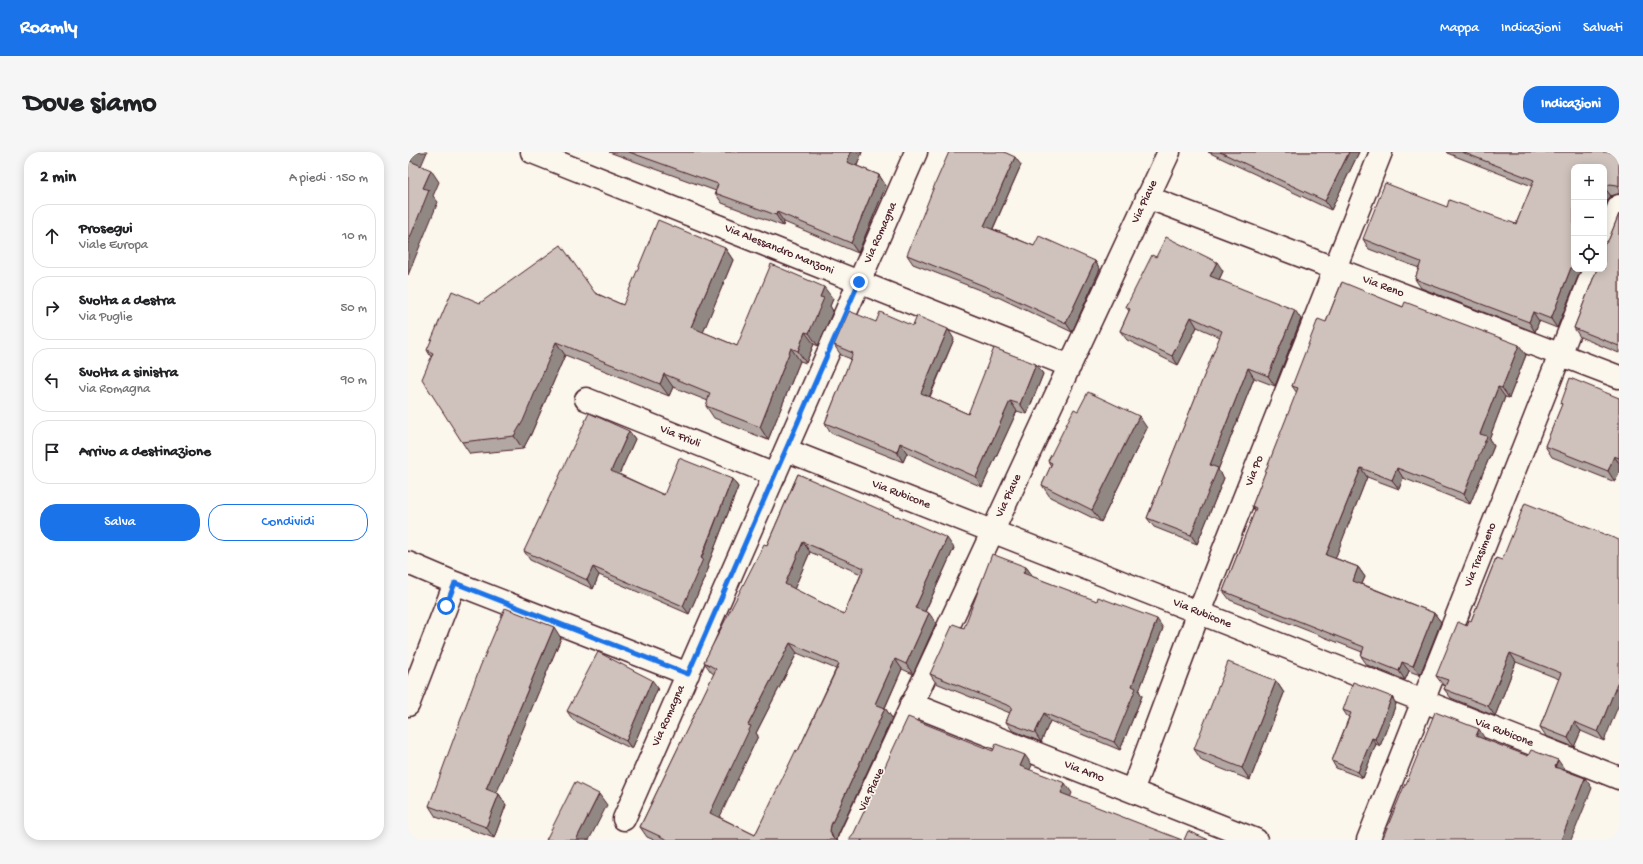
<!DOCTYPE html>
<html lang="it">
<meta charset="utf-8">
<style>
:root{--surface:#fff;--page:#f6f6f6;--text:#202124;--muted:#757577;--line:#e0e0e0;--accent:#1a73e8}
body{margin:0;font-family:"Gochi Hand",sans-serif;background:var(--page);color:var(--text)}
.controls{position:absolute;right:12px;top:12px;display:grid;overflow:hidden;border-radius:8px;box-shadow:0 2px 10px #0003}
.controls button{width:36px;height:36px;display:grid;place-items:center;padding:0;border:0;border-bottom:1px solid var(--line);background:var(--surface);color:var(--text);font:20px sans-serif}
.stop{position:absolute;width:12px;height:12px;margin:-9px;border:3px solid #1a73e8;border-radius:50%;background:#fff}
.stop.end{background:#1a73e8;border-color:#fff;box-shadow:0 1px 4px #0008}
.list{margin:0;padding:0;list-style:none}
h2{display:flex;justify-content:space-between;align-items:center;height:52px;margin:0;padding:0 16px;font-size:17px}
h2 small{font-size:13px;font-weight:400;color:var(--muted)}
.list li{display:grid;grid-template-columns:26px 1fr auto;gap:12px;align-items:center;box-sizing:border-box;height:64px;margin:0 8px 8px;padding:0 8px;border:1px solid var(--line);border-radius:16px}
.list b{display:block;font-size:15px;white-space:nowrap}
.list p{margin:0;font-size:13px;white-space:nowrap;color:var(--muted)}
.list em{font-size:13px;font-style:normal;color:var(--muted)}
.actions{display:flex;gap:8px;padding:12px 16px}
.actions a{flex:1;padding:9px 0;border:1px solid var(--accent);border-radius:16px;text-align:center;font-size:14px;color:var(--accent)}
.actions .main{background:var(--accent);color:#fff}
.icon{flex:none;width:22px;height:22px;fill:none;stroke:currentColor;stroke-width:2;stroke-linecap:round;stroke-linejoin:round}
.map{position:relative;flex:none;width:1211px;height:688px;overflow:hidden;border-radius:16px}
header{display:flex;align-items:center;gap:24px;box-sizing:border-box;height:56px;padding:0 20px;background:var(--accent);color:#fff}
header strong{font-size:19px}
nav{display:flex;gap:22px;margin-inline-start:auto;font-size:14px}
.intro{display:flex;align-items:center;justify-content:space-between;box-sizing:border-box;height:96px;padding:0 24px}
h1{margin:0;font-size:28px}
.button{padding:10px 18px;border-radius:16px;background:var(--accent);color:#fff;font-size:14px;font-weight:700}
main{display:flex;gap:24px;padding:0 24px}
aside{flex:1;background:var(--surface);border-radius:16px;box-shadow:0 2px 10px #0003}
.map>svg:first-child{display:block}
</style>
<header>
<strong>Roamly</strong>
<nav><a>Mappa</a><a>Indicazioni</a><a>Salvati</a></nav>
</header>
<div class="intro"><h1>Dove siamo</h1><a class="button">Indicazioni</a></div>
<main>
<aside>
<h2>2 min<small>A piedi · 150 m</small></h2>
<ul class="list">
<li><svg class="icon" aria-label="ahead" viewBox="0 0 24 24"><path d="M12 20V5M6 11l6-6 6 6"/></svg><div><b>Prosegui</b><p>Viale Europa</p></div><em>10 m</em></li>
<li><svg class="icon" aria-label="right" viewBox="0 0 24 24"><path d="M7 20v-9h11M14 6l5 5-5 5"/></svg><div><b>Svolta a destra</b><p>Via Puglie</p></div><em>50 m</em></li>
<li><svg class="icon" aria-label="left" viewBox="0 0 24 24"><path d="M17 20v-9H6M10 6l-5 5 5 5"/></svg><div><b>Svolta a sinistra</b><p>Via Romagna</p></div><em>90 m</em></li>
<li><svg class="icon" aria-label="arrive" viewBox="0 0 24 24"><path d="M6 21V4h12l-3 4 3 4H6"/></svg><div><b>Arrivo a destinazione</b></div></li>
</ul>
<div class="actions"><a class="main">Salva</a><a>Condividi</a></div>
</aside>
<div class="map">
<svg width="1211" height="688" viewBox="0 0 1211 688">
<rect width="100%" height="100%" fill="#fbf7ec"/>
<filter id="ink" filterUnits="userSpaceOnUse"><feTurbulence type="fractalNoise" baseFrequency=".025" numOctaves="2"/><feDisplacementMap in="SourceGraphic" scale="8" xChannelSelector="R" yChannelSelector="G"/><feConvolveMatrix kernelMatrix="1 2 1 2 8 2 1 2 1" color-interpolation-filters="sRGB"/></filter>
<g filter="url(#ink)">
<g fill="none" stroke-linecap="round" stroke-linejoin="round">
<!-- minor casing -->
<g stroke="#4a1f2b" stroke-width="25">
<path id="minor" d="M124,0L662,214
M739,45L1211,225
M1196,92L1211,54
M178,247L367,323
M378,298L1211,626
M0,411L47,431L280,522
M503,552L848,688
M0,553L47,431
M724,639L791,460L973,0
M216,667L508,0
M441,688L761,0
M960,688L1186,117"/>
</g>
<!-- minor -->
<use href="#minor" stroke="#fbf7ec" stroke-width="22"/>
</g>
<!-- wall -->
<path fill="#b2a7a2" stroke="#4a1f2b" fill-rule="evenodd" d="M201,0H454L449,14L471,23L478,34L450,101L376,70L375,74L314,51L307,41L308,39Z
M800,0H951L923,58Z
M1038,0H1211V42H1209L1203,44L1199,49L1196,58V15L1149,176L1131,169L1127,180L1013,136L1007,127L1011,116L961,97L955,87L1039,55L1108,72L1124,34L1039,1Z
M613,13L585,77L626,94L687,109L692,117L664,180L592,146L505,112L499,103Z
M1211,62V201L1172,185L1166,176L1189,117L1197,92L1201,87Z
M317,96L325,108L295,180L329,194L425,147L422,154L425,159L410,194L406,192L398,211L392,209L360,288L306,266L298,254L300,249L265,235L261,244L157,203L123,282L115,297L62,302L54,290L23,205L19,198L72,151L187,141L215,153Z
M748,105L815,119L811,128L893,167L867,234L846,226L810,318L816,326L789,392L746,375L739,366L812,185L789,175L770,213L719,188L712,179L721,159L718,155Z
M468,170L505,174L546,187L522,245L560,262L628,212L635,222L619,262L609,259L574,335L499,301L495,310L423,281L417,271L443,207L433,203L426,193Z
M918,170L1118,203L1101,246L1097,245L1081,287L1086,294L1062,352L995,326L991,337L959,325L927,406L950,415L957,425L954,432L1026,461L1033,470L1012,523L1001,519L997,528L959,513L953,504L954,500L822,448L815,439L847,359L844,354L889,241L884,234Z
M1211,246V320L1207,330L1144,305L1137,294L1154,253L1153,251Z
M670,259L739,276L693,370L642,345L634,333L643,314L640,309Z
M221,279L227,287L211,322L256,343L324,327L330,335L300,413L301,415L281,462L191,423L185,437L122,408L116,399Z
M390,322L546,396L517,460L528,471L505,522L494,517L477,556L484,566L430,683L429,688H246L239,685L232,675L306,522L303,520L296,510L359,393ZM402,400L453,422L436,462L386,437ZM389,501L428,517L390,599L347,683L311,665L350,584L348,581Z
M1088,406L1196,589L1173,579L1166,595L1138,584L1132,575L1151,527L1108,510L1087,564L1043,546L1036,537L1038,534L1035,533L1028,524L1059,474L1063,469Z
M618,415L624,423L623,424L755,476L731,539L734,544L712,598L642,569L633,590L604,578L598,570L602,561L528,531L522,522L556,476Z
M153,486L88,641L91,642L98,653L86,686L28,665L21,654Z
M868,529L876,541L842,628L794,609L786,597Z
M250,536L224,597L165,568L159,559Z
M984,545L988,552L972,594L968,592L955,626L928,616L924,609L941,565L939,564L935,558Z"/>
<!-- shaded-wall -->
<path fill="#918884" stroke="#4a1f2b" d="M5,0H19L10,21L2,9Z
M443,0H454L446,20L439,10Z
M941,0H951L923,58L917,49Z
M607,5L613,13L582,83L576,74Z
M23,18L31,30L25,44L30,50L0,123V91L15,36Z
M471,23L478,34L450,101L443,91Z
M1196,35L1203,44L1199,49L1196,58Z
M369,60L376,70L375,74L368,63Z
M317,96L325,108L292,188L283,175Z
M1166,108V117H1173L1149,176L1143,167Z
M687,109L692,117L664,180L658,171Z
M809,110L815,119L808,134L802,124Z
M416,135L425,147L422,154L425,159L410,194L401,181L412,145Z
M887,158L893,167L867,234L860,224Z
M1125,160L1131,169L1127,180L1121,170Z
M783,165L789,175L770,213L764,204Z
M540,177L546,187L519,250L513,241Z
M397,180L406,192L398,211L390,199Z
M148,190L157,203L123,282L115,297L106,284Z
M1111,193L1118,203L1101,246L1094,236Z
M383,196L392,209L360,288L352,275Z
M628,212L635,222L619,262L612,252Z
M840,216L846,226L810,318L816,326L789,392L783,383L802,313Z
M256,222L265,235L261,244L252,232Z
M1090,235L1097,245L1081,287L1086,294L1062,352L1056,342L1072,282Z
M602,249L609,259L574,335L568,325Z
M731,264L739,276L693,370L684,358Z
M221,279L227,287L209,327L203,319Z
M492,291L499,301L495,310L489,300Z
M1206,304L1211,311V320L1207,330L1200,319Z
M953,316L959,325L925,412L918,403Z
M989,316L995,326L991,337L984,328Z
M324,327L330,335L300,413L301,415L281,462L275,454Z
M539,386L546,396L514,466L507,456Z
M395,390L402,400L384,442L377,432Z
M185,415L191,423L185,437L179,428Z
M618,415L624,423L621,430L615,421Z
M950,415L957,425L951,438L945,429Z
M521,461L528,471L505,522L498,512Z
M1026,461L1033,470L1012,523L1005,514Z
M749,467L755,476L731,539L734,544L712,598L706,590L724,534Z
M146,475L153,486L86,647L78,637Z
M382,491L389,501L348,581L350,584L309,671L302,661L340,573Z
M1102,501L1108,510L1087,564L1080,554Z
M487,507L494,517L474,562L467,552Z
M994,510L1001,519L997,528L991,519Z
M1211,527V552L1196,589L1190,580Z
M244,528L250,536L224,597L218,589Z
M868,529L876,541L842,628L834,616Z
M984,545L988,552L972,594L967,587Z
M477,556L484,566L430,683L429,688H426L422,679L423,673Z
M636,561L642,569L633,590L627,581Z
M1166,570L1173,579L1166,595L1160,586Z
M1071,577L1077,587L1075,593L1068,584Z
M964,586L968,592L955,626L950,620Z
M617,603L624,613L619,624L612,614Z
M1150,608L1157,618L1154,624L1147,615Z
M1177,626L1184,636L1163,688H1153Z
M657,631L664,641L660,651L653,641Z
M91,642L98,653L86,686L78,675Z
M191,642L199,653L181,688H168Z"/>
<!-- building -->
<path fill="#cfc2bc" stroke="#4a1f2b" fill-rule="evenodd" d="M0,0H5L2,9L23,18L15,36L21,38L0,91Z
M221,0H443L439,10L471,23L443,91L369,60L368,63L307,41L310,32Z
M541,0H596L607,5L576,74L626,94L631,84L687,109L658,171L586,138L499,103L527,32Z
M812,0H941L917,49Z
M1054,0H1211V34L1209,33L1202,32L1196,36V15H1166V108L1143,167L1125,160L1121,170L1007,127L1013,110L955,87L977,31L1039,55L1041,48L1108,72L1126,28Z
M1211,62V194L1166,176L1189,117H1196V93L1197,92L1201,87Z
M250,68L317,96L283,175L329,194L363,112L416,135L412,145L416,146L401,181L397,180L390,199L383,196L352,275L298,254L302,241L256,222L252,232L148,190L115,269L106,284L54,290L14,227L25,201L19,198L44,139L72,151L153,93L187,141L215,153Z
M758,85L809,110L802,124L887,158L860,224L840,216L802,313L810,316L783,383L739,366L814,179L783,165L764,204L712,179L722,157L718,155L744,103L748,105Z
M934,130L995,155L997,150L1111,193L1094,236L1090,235L1072,282L1079,284L1056,342L989,316L984,328L953,316L918,403L950,415L945,429L1026,461L1005,514L994,510L991,519L953,504L956,495L815,439L848,356L844,354L890,236L884,234L910,167L918,170Z
M441,159L468,170L472,160L505,174L509,164L540,177L513,241L560,262L586,196L628,212L612,252L602,249L568,325L492,291L489,300L417,271L445,201L426,193Z
M1162,226L1211,246V306L1206,304L1200,319L1137,294L1154,252L1153,251Z
M680,240L731,264L684,358L634,333L644,311L640,309L666,257L670,259Z
M181,261L221,279L203,319L256,343L271,306L324,327L293,406L295,407L275,454L185,415L179,428L116,399Z
M390,322L489,365V364L539,386L507,456L521,461L498,512L487,507L467,552L477,556L423,673L422,679L424,685L427,688H260L232,675L308,517L296,510L356,392L359,393ZM395,390L456,416L436,462L377,432ZM382,491L431,512L390,599L388,598L347,683L302,661L343,574L340,573Z
M1117,351L1211,388V527L1190,580L1166,570L1160,586L1132,575L1153,521L1102,501L1080,554L1036,537L1040,528L1028,524L1050,470L1059,474L1061,468L1063,469L1088,406L1094,408Z
M584,402L618,415L615,421L689,449L690,445L749,467L724,534L728,536L706,590L636,561L627,581L598,570L604,555L522,522L545,472L556,476Z
M97,456L146,475L78,637L91,642L78,675L21,654L72,515Z
M190,500L244,528L218,589L159,559Z
M820,510L868,529L834,616L786,597Z
M945,530L984,545L967,587L964,586L950,620L924,609L943,561L935,558Z
M1027,560L1071,577L1068,584L1120,604L1123,598L1150,608L1147,615L1177,626L1153,688H974L997,632H998Z
M500,565L585,599L588,592L617,603L612,614L657,631L653,641L774,688H441L445,683Z
M167,630L191,642L168,688H138Z
M780,679L801,688H776Z"/>
</g>
<g fill="none" stroke-linecap="round" stroke-linejoin="round" filter="url(#ink)">
<!-- route -->
<path stroke="#1a73e8" stroke-width="5" d="M38,454L47,431L280,522L451,130"/>
</g>
<g text-anchor="middle" dominant-baseline="central" stroke-width="3.5" stroke-linejoin="round" paint-order="stroke">
<!-- street labels -->
<g font-size="12" fill="#4a1f2b" stroke="#fbf7ec">
<text transform="translate(737 50) rotate(-65)">Via Piave</text>
<text transform="translate(473 81) rotate(-66)">Via Romagna</text>
<text transform="translate(371 98) rotate(22)">Via Alessandro Manzoni</text>
<text transform="translate(975 135) rotate(21)">Via Reno</text>
<text transform="translate(272 285) rotate(22)">Via Friuli</text>
<text transform="translate(847 319) rotate(-68)">Via Po</text>
<text transform="translate(493 343) rotate(21)">Via Rubicone</text>
<text transform="translate(601 344) rotate(-65)">Via Piave</text>
<text transform="translate(1073 403) rotate(-68)">Via Trasimeno</text>
<text transform="translate(794 462) rotate(22)">Via Rubicone</text>
<text transform="translate(261 564) rotate(-66)">Via Romagna</text>
<text transform="translate(1096 581) rotate(21)">Via Rubicone</text>
<text transform="translate(676 620) rotate(21)">Via Arno</text>
<text transform="translate(464 638) rotate(-65)">Via Piave</text>
</g>
</g>
</svg>
<div class="controls">
<button>+</button>
<button>−</button>
<button><svg class="icon" aria-label="locate" viewBox="0 0 24 24"><circle cx="12" cy="12" r="6"/><path d="M12 2v4M12 18v4M2 12h4M18 12h4"/></svg></button>
</div>
<div class="stop" style="left:38px;top:454px"></div>
<div class="stop end" style="left:451px;top:130px"></div>
</div>
</main>
